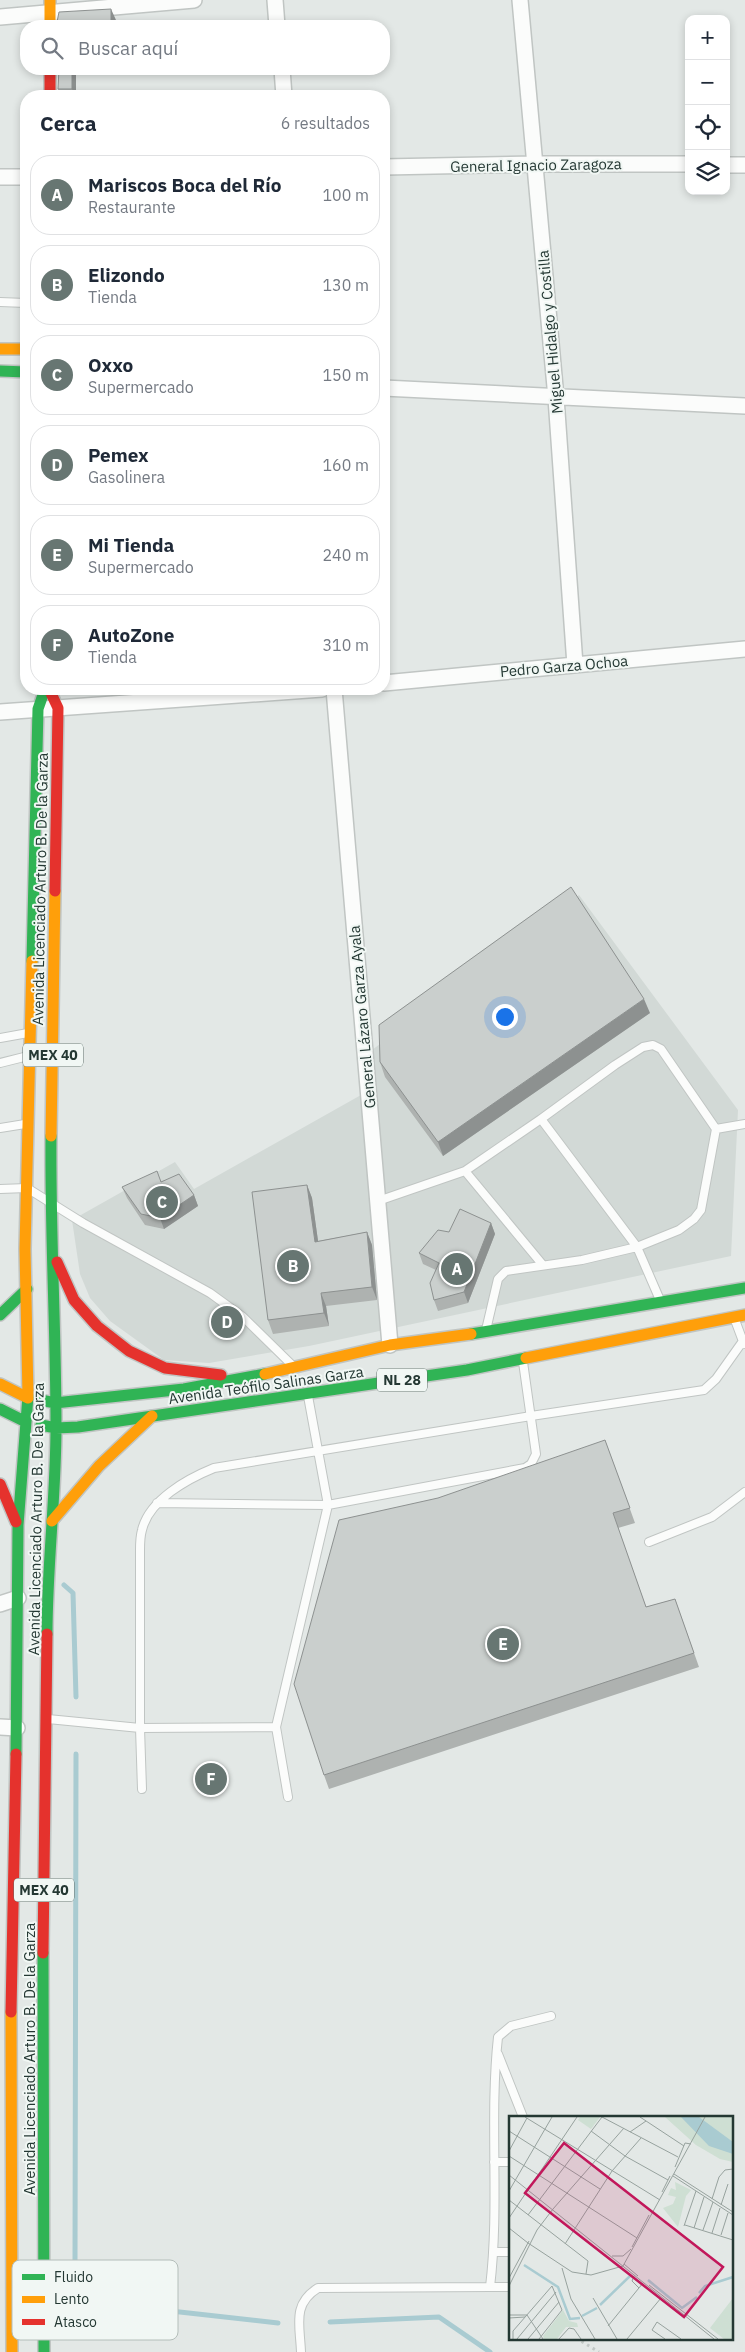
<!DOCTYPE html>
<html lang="es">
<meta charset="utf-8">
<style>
:root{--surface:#fff;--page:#f6f6f7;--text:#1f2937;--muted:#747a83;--line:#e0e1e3;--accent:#677672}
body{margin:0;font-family:"IBM Plex Sans",sans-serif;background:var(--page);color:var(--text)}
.controls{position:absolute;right:15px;top:15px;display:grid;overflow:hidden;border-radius:10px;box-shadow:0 2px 8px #0003}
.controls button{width:45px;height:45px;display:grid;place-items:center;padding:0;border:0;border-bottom:1px solid var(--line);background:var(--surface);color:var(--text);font:25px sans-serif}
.you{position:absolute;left:504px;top:1016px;width:18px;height:18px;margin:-12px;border:4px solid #fff;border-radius:50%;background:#1a73e8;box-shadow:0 0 0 8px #1a73e833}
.badge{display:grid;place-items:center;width:32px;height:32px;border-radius:50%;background:var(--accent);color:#fff;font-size:16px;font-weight:700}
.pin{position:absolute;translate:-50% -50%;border:2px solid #fff;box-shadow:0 1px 5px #0006}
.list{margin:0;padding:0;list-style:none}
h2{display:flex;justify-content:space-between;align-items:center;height:65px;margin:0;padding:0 20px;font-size:21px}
h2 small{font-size:16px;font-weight:400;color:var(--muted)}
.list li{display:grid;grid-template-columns:32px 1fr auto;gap:15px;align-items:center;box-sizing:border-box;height:80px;margin:0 10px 10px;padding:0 10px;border:1px solid var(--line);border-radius:20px}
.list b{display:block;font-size:19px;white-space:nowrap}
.list p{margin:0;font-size:16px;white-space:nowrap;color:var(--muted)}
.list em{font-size:16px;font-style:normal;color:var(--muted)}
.icon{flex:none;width:28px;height:28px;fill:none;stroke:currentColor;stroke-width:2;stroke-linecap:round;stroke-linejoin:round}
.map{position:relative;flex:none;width:745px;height:2352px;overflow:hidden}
.search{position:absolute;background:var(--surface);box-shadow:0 2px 8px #0003;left:20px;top:20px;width:370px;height:55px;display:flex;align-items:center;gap:12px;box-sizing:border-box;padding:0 18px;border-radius:20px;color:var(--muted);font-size:19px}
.panel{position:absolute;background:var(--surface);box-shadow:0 2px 8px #0003;left:20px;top:90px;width:370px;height:605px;border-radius:20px}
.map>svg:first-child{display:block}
</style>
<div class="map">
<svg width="745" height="2352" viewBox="0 0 745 2352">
<rect width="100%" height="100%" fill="#e3e8e6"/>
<!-- built -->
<path fill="#d2d9d6" d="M579,895L738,1110L731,1256L309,1346L209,1363L164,1360L110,1321L90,1298L80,1274L72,1220L175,1162L194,1189L361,1095L372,1050Z"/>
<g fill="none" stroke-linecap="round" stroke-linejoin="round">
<!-- stream -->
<path stroke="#a9cbd1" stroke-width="5" d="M64,1585L73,1593L76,1697
M76,1754L75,2268L87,2296L126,2306L278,2323
M330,2322L439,2317L490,2352"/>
<!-- lane casing -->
<g stroke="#c0c5c3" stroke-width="10">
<path id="lane" d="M0,302L26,303
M0,1038L28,1033
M0,1063L28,1056
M541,1119L465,1171L542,1264
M0,1128L25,1124
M716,1129L745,1124
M0,1189L27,1188L83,1223L210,1293L243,1317L292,1365
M378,1201L465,1171
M735,1320L744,1344
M486,1330L498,1279L506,1271L582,1260L637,1247L679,1230L694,1219L701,1210L716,1129L661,1049L653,1045L643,1047L615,1065L541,1119L637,1247L660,1300
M157,1503L328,1505L525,1468L531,1464L536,1454L523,1362
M649,1542L712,1517L745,1492
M48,1719L140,1728L276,1727
M142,1789L140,1728V1550C140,1544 140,1537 142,1530C149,1500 187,1479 214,1468L531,1416L704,1390L716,1379L743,1341
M288,1797L276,1727L328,1505L308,1396
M498,2054L523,2117
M494,2162H510
M494,2252H510
M490,2287H510
M301,2352C300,2325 292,2304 318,2288L490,2287C500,2204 489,2120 498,2037L511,2026L551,2016"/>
</g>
<!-- street casing -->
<g stroke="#c0c5c3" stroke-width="18">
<path id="street" d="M275,0L277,26
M520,0L556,398L575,665
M0,17L194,0
M282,69L284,96
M726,165H745
M384,167L536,164H689
M0,177H26
M384,388L745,406
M384,683L745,649
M334,689L390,1345
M0,712L322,689
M0,1604L18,1598
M0,1727L17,1728"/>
</g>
<!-- fast casing -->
<g stroke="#c0c5c3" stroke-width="14">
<path id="fast" d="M0,371L26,372
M32,961L38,709L45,689
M0,1315L27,1289
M471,1334L745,1288
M41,1400L55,1403L184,1389L265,1374
M0,1409L26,1422
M41,1425L56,1428L78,1427L467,1370L526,1358
M47,1634C47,1565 56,1496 56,1427C56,1329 50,1233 51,1136
M16,1754L18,1525L28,1396
M43,1953L44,2352"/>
</g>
<!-- slow casing -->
<g stroke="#c0c5c3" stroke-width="14">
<path id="slow" d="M50,0V26
M0,349H26
M51,1136L55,891
M526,1358L745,1315
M265,1374L390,1345L471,1334
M0,1384L28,1398
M28,1396L25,1249L32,961
M52,1521L99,1466L152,1416
M11,2012L12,2352"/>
</g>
<!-- jam casing -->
<g stroke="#c0c5c3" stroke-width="14">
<path id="jam" d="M50,69V96
M49,689L58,708L55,891
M57,1262L74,1300L97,1326L129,1351L165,1368L221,1375
M0,1484L16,1522
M43,1953L47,1634
M11,2012L16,1754"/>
</g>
<!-- path -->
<path stroke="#c1c8c5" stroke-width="3" stroke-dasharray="2.5 4" stroke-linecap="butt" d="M576,2338L599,2352"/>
<!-- lane -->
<use href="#lane" stroke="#fbfcfb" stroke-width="8"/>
<!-- street -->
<use href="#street" stroke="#fbfcfb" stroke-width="15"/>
<!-- fast -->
<use href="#fast" stroke="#30b455" stroke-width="11"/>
<!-- slow -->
<use href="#slow" stroke="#ff9f0a" stroke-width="11"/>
<!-- jam -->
<use href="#jam" stroke="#e5322d" stroke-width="11"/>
</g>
<!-- wall -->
<path fill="#aeb2b0" d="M76,69V96H60L58,89Z
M650,1013L443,1156L385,1077L380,1062Z
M161,1182L194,1195L198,1206L164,1229L145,1225L127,1198L122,1187Z
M307,1185L312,1198L318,1241L367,1232L372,1245L377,1300L326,1306L329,1326L273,1334L268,1320Z
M491,1223L495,1234L468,1303L438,1311L434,1300L436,1270L423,1264L419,1253L449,1232Z
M605,1440L635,1523L618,1528L646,1607L675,1599L699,1667L329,1789L324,1775Z"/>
<!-- shaded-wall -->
<path fill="#8d9190" d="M111,9L116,20L115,26H111Z
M72,69H76V96H74L72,89Z
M644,999L650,1013L443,1156L438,1142Z
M307,1185L312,1198L320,1255L315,1242Z
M194,1195L198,1206L164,1229L160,1218Z
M491,1223L495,1234L468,1303L464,1292Z
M367,1232L372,1245L377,1300L372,1287Z
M321,1293L326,1306L329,1326L324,1313Z"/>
<!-- building -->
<path fill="#cacfcd" stroke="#8d9190" d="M111,9V26H50L57,22L59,12Z
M59,69H72V89H58Z
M571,887L644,999L438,1142L380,1062L379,1025Z
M157,1171L161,1182L179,1174L194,1195L160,1218L141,1214L122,1187Z
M307,1185L315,1242L367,1232L372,1287L321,1293L324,1313L268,1320L252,1192Z
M460,1209L491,1223L464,1292L434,1300L430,1283L439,1263L419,1253L438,1230L449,1232Z
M605,1440L630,1508L613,1513L646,1607L675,1599L694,1653L324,1775L294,1684L339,1520L438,1498Z"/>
<g text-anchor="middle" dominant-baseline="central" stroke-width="4" stroke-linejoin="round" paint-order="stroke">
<!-- shield labels -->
<g fill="#f1f7f4" stroke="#62716d" stroke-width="1">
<rect x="23" y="1043.5" width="60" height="23" rx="4"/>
<rect x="377" y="1368.5" width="50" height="23" rx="4"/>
<rect x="14" y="1878.5" width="60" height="23" rx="4"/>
</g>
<g font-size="14" font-weight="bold" fill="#243833">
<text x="53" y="1055">MEX 40</text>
<text x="402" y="1380">NL 28</text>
<text x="44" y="1890">MEX 40</text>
</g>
<!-- street labels -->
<g font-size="15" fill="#243833" stroke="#f1f7f4">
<text transform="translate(536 165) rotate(-1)">General Ignacio Zaragoza</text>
<text transform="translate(550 332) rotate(-95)">Miguel Hidalgo y Costilla</text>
<text transform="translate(564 666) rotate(-5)">Pedro Garza Ochoa</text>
<text transform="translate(40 889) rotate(-89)">Avenida Licenciado Arturo B. De la Garza</text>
<text transform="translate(362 1017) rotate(-95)">General Lázaro Garza Ayala</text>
<text transform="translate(266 1385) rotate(-8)">Avenida Teófilo Salinas Garza</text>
<text transform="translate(36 1519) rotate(-89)">Avenida Licenciado Arturo B. De la Garza</text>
<text transform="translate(29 2059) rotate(-90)">Avenida Licenciado Arturo B. De la Garza</text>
</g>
</g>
<!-- overview -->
<g transform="translate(509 2116)">
<rect width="224" height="224" fill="#e3e8e6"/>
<path d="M71,1H91L82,13L69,4ZM156,1H224V46L211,43L187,29ZM166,66L182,74L177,80L169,111L154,92L164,88L167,81L159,79L162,72L167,74ZM224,182V223H215L201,212ZM54,194L60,205L68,207L69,211H57L48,223H35L34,220Z" fill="#cedfd3"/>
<path d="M172,1H190L224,26V38L200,30Z" fill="#a9cbd1"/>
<path fill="none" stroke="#a9cbd1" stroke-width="2.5" d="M15,149L49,171L61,203L71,202M139,164L173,192L188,181M190,177L196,170L224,161M91,189L121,160M73,200L88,192"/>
<path fill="none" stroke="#97a29e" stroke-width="1" d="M16,1L151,84M93,1L169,41M131,1L175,30M0,15L91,73M82,15L116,40L159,64M121,16L137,5M0,35L18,2M0,40L128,122M166,51L176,27L182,28M165,58L224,96M0,59L205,223M164,60L224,99M0,75L43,1M153,76L161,60M203,83L210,61L216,54L224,53M0,84L79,145L77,158M212,89L219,68M44,93L115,12M19,99L93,1M0,102L68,1M176,109L224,124M175,110L187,75M0,112L19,127M185,112L195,81M194,114L204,86M203,117L211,92M212,119L219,97M19,127L63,156L82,159L114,150L196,1M56,128L103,55L132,22M123,131L140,99M103,140H114L122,133M115,148L129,160M53,152L62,183L86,223M125,160L123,165L130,172M0,162L20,125M140,169L209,223M0,170L28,114L44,93M84,182L108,223M0,199H18L34,223M0,202L16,201M99,210L134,167M4,223V215L43,170L53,194L30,223M8,223L47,176M19,223L50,186M50,223L60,212L65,213L72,223M118,223L152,182M156,223L143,214L148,206L172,223"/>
<path fill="#c2185b" fill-opacity="0.15" stroke="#c2185b" stroke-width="2.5" d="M55,27L214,151L175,201L16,77Z"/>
<rect width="224" height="224" fill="none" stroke="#243833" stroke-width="2.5"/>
</g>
<!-- legend -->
<rect x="12" y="2260" width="166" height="80" rx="8" fill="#f1f7f4" stroke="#b4beba" stroke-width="1"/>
<rect x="22" y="2274" width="23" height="6" fill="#30b455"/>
<rect x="22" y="2296" width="23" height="7" fill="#ff9f0a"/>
<rect x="22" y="2319" width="23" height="6" fill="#e5322d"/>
<g font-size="14" fill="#243833">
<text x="54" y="2282">Fluido</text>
<text x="54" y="2304">Lento</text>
<text x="54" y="2327">Atasco</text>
</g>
</svg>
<div class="controls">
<button>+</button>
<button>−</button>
<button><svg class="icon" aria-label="locate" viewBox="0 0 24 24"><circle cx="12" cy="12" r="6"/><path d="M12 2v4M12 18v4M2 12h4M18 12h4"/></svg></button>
<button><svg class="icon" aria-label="layers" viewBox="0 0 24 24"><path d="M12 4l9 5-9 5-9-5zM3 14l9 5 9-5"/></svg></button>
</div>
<div class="you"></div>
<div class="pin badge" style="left:457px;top:1269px">A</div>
<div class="pin badge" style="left:293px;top:1266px">B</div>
<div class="pin badge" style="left:162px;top:1202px">C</div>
<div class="pin badge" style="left:227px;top:1322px">D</div>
<div class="pin badge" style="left:503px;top:1644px">E</div>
<div class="pin badge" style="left:211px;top:1779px">F</div>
<div class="search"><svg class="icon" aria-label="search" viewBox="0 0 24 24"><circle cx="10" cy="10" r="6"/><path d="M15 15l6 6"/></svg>Buscar aquí</div>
<section class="panel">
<h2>Cerca<small>6 resultados</small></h2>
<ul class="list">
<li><span class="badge">A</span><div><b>Mariscos Boca del Río</b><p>Restaurante</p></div><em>100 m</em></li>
<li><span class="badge">B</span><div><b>Elizondo</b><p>Tienda</p></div><em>130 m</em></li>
<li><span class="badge">C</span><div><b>Oxxo</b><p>Supermercado</p></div><em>150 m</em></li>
<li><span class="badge">D</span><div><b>Pemex</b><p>Gasolinera</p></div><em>160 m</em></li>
<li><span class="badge">E</span><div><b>Mi Tienda</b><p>Supermercado</p></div><em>240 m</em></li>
<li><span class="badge">F</span><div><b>AutoZone</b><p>Tienda</p></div><em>310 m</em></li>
</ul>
</section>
</div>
